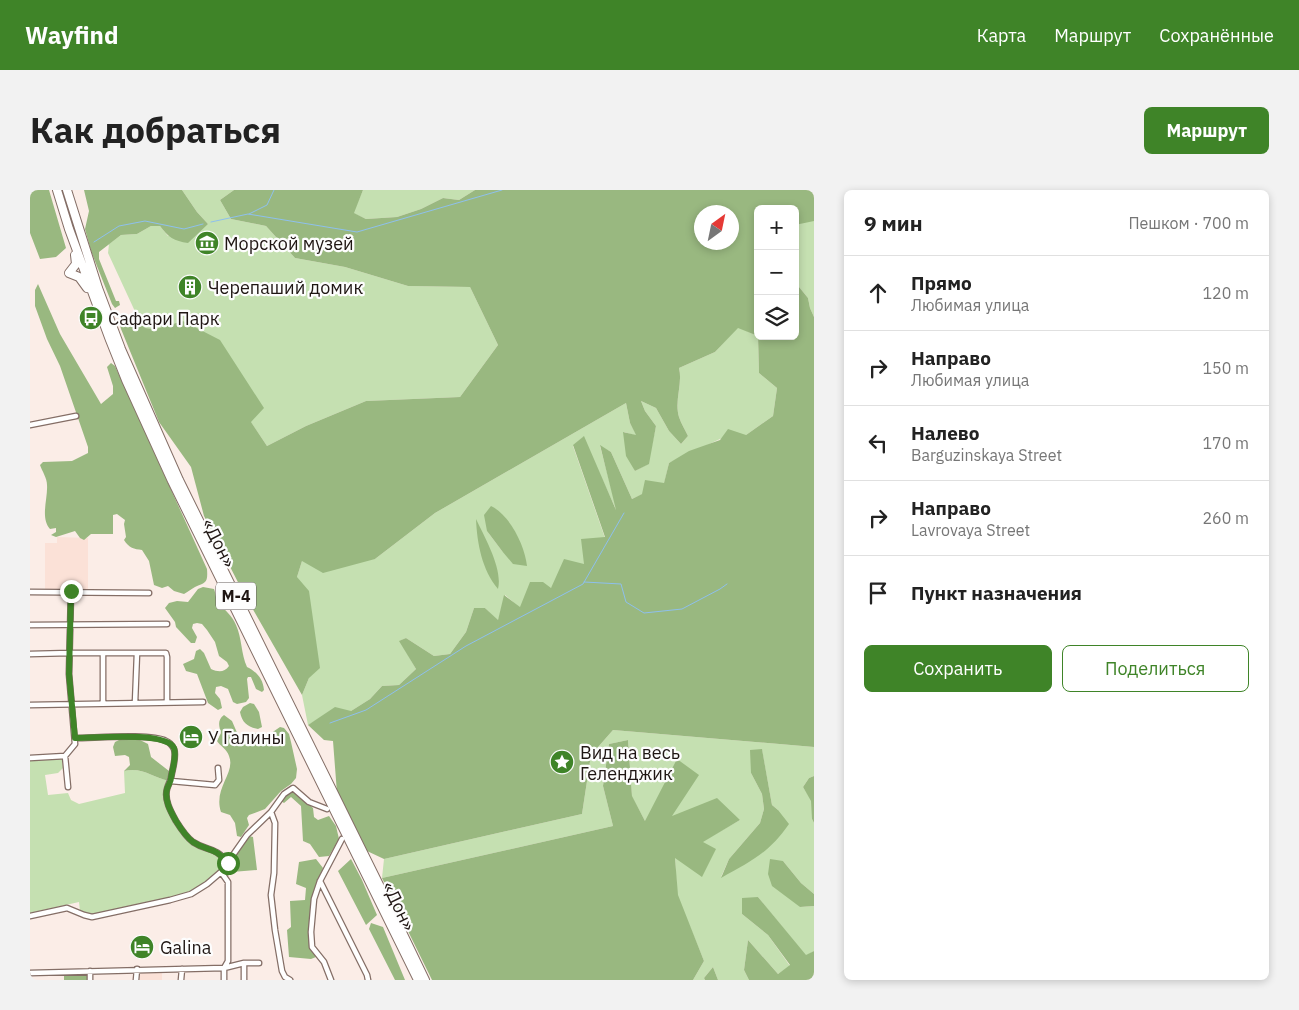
<!DOCTYPE html>
<html lang="ru">
<meta charset="utf-8">
<style>
:root{--surface:#fff;--page:#f2f2f2;--text:#222;--muted:#767676;--line:#e0e0e0;--accent:#3f8428}
body{margin:0;font-family:"IBM Plex Sans",sans-serif;background:var(--page);color:var(--text)}
.controls{position:absolute;right:15px;top:15px;display:grid;overflow:hidden;border-radius:8px;box-shadow:0 2px 8px #0003}
.controls button{width:45px;height:45px;display:grid;place-items:center;padding:0;border:0;border-bottom:1px solid var(--line);background:var(--surface);color:var(--text);font:25px sans-serif}
.compass{position:absolute;left:664px;top:15px;width:45px;height:45px;border-radius:50%;background:var(--surface);box-shadow:0 2px 8px #0003;rotate:33deg}
.stop{position:absolute;width:15px;height:15px;margin:-11px;border:4px solid #3f8428;border-radius:50%;background:#fff}
.stop.end{background:#3f8428;border-color:#fff;box-shadow:0 1px 5px #0008}
.list{margin:0;padding:0;list-style:none}
h2{display:flex;justify-content:space-between;align-items:center;height:65px;margin:0;padding:0 20px;font-size:21px}
h2 small{font-size:16px;font-weight:400;color:var(--muted)}
.list li{display:grid;grid-template-columns:32px 1fr auto;gap:15px;align-items:center;box-sizing:border-box;height:75px;padding:0 20px;border-top:1px solid var(--line)}
.list b{display:block;font-size:19px;white-space:nowrap}
.list p{margin:0;font-size:16px;white-space:nowrap;color:var(--muted)}
.list em{font-size:16px;font-style:normal;color:var(--muted)}
.actions{display:flex;gap:10px;padding:15px 20px}
.actions a{flex:1;padding:11px 0;border:1px solid var(--accent);border-radius:8px;text-align:center;font-size:18px;color:var(--accent)}
.actions .main{background:var(--accent);color:#fff}
.icon{flex:none;width:28px;height:28px;fill:none;stroke:currentColor;stroke-width:2;stroke-linecap:round;stroke-linejoin:round}
.map{position:relative;flex:none;width:784px;height:790px;overflow:hidden;border-radius:8px}
header{display:flex;align-items:center;gap:30px;box-sizing:border-box;height:70px;padding:0 25px;background:var(--accent);color:#fff}
header strong{font-size:24px}
nav{display:flex;gap:28px;margin-inline-start:auto;font-size:18px}
.intro{display:flex;align-items:center;justify-content:space-between;box-sizing:border-box;height:120px;padding:0 30px}
h1{margin:0;font-size:35px}
.button{padding:12px 22px;border-radius:8px;background:var(--accent);color:#fff;font-size:18px;font-weight:700}
main{display:flex;gap:30px;padding:0 30px}
aside{flex:1;background:var(--surface);border-radius:8px;box-shadow:0 2px 8px #0003}
.map>svg:first-child{display:block}
</style>
<header>
<strong>Wayfind</strong>
<nav><a>Карта</a><a>Маршрут</a><a>Сохранённые</a></nav>
</header>
<div class="intro"><h1>Как добраться</h1><a class="button">Маршрут</a></div>
<main>
<div class="map">
<svg width="784" height="790" viewBox="0 0 784 790">
<rect width="100%" height="100%" fill="#fbede7"/>
<!-- built -->
<path fill="#fbe1d7" d="M27,347L58,348V401L15,400V353H27Z
M112,782H132V790H109V786Z"/>
<!-- green -->
<path fill="#c5e0b1" fill-rule="evenodd" d="M152,0H204L190,10L201,29L236,36L265,68L315,77L378,96L440,97L468,155L430,207L336,211L276,236L237,256L153,131L125,139L115,138L109,130L78,63L79,54L91,45L107,44L121,36H130L138,46L178,34L167,22Z
M333,0H445L429,10L413,8L391,19L367,27L336,29L323,23Z
M782,30L784,31V127L780,118L778,108L765,92V35Z
M708,137L728,146L729,183L747,198L743,226L716,245L690,249L639,273L634,294L602,309L581,262L570,256L588,324L553,247L543,256L575,348L554,374L521,398L490,418L475,405L468,431L455,418H444L436,442L420,464L404,466L376,448L370,451L386,479L369,495L352,496L340,509L321,521L292,527L278,535L272,505L279,488L267,387L272,371L345,369L405,323L596,213L600,233L607,246L594,242L605,281L618,274L626,236L615,221L611,211L626,218L639,241L651,254L658,246C655,240 651,233 649,227C644,211 653,194 649,178L685,162ZM457,341L497,376L472,361Z
M583,540L784,557V586L779,588L773,597L782,611V629L784,633V704L771,693L753,671L770,717L784,716V761L776,766L728,707L712,724L738,745L760,776L748,784L718,750L714,780L719,790H688L683,777L674,788L675,790H663L674,771L647,705L645,667L710,630L641,627L615,631L602,607L598,550L579,554L573,596L583,636L352,688L354,669L552,624L561,565ZM732,560L742,615L748,620L691,687L699,669L730,633L734,619L732,604L721,583Z
M32,568L33,578L28,583L15,585L18,605L38,603L41,610L49,614L95,603L94,581C113,577 121,587 139,591L135,605L152,642L174,659L189,667L193,673C184,703 122,712 97,718C87,720 76,724 66,724C61,724 55,722 50,721L49,712L0,723V570Z"/>
<!-- forest -->
<path fill="#99b880" fill-rule="evenodd" d="M0,0H19L36,58L26,67L10,69L0,43Z
M54,0H152L167,22L178,34L158,53C144,51 138,47 130,36H121L107,44L91,45L69,62V69L86,111H89L90,115L85,118L82,114L61,61L55,39L59,21Z
M204,0H333L324,23L336,29L367,27L391,19L413,8L429,10L445,0H784V31L765,35V19H728V146H765V92L778,108L780,118L784,127V557L583,540L561,565L552,624L354,669L337,661L307,603L303,551L294,550L278,535L305,517L321,521L340,509L352,496L369,495L386,479L369,451L376,448L404,466L420,464L436,442L444,418H455L468,430L474,405L490,417L500,392H513L521,398L534,369L554,374L551,349L575,347L543,255L554,246L586,320L570,255L581,262L602,309L612,304L615,290L634,293L639,273L659,261L690,250L698,239L716,245L743,226L747,198L729,183L728,146L708,138L685,162L649,178C653,194 644,211 649,227C651,233 655,240 658,246L651,254L639,241L626,218L611,211L615,221L626,236L619,274L605,281L596,266L593,242L606,245L600,233L596,213L405,323L345,369L293,383L272,371L267,387L279,401L290,478L279,488L272,505L213,402L174,326L161,277L129,232L91,139C89,133 89,129 96,126L100,133L109,130L115,138L125,139L153,131L190,150L234,218L221,232L237,256L276,236L336,211L430,207L468,155L440,97L378,96L315,77L265,68L236,36L201,29L190,10ZM672,22H702V52H672Z
M8,94L30,144L71,214L83,204V196L77,177L81,173L85,176L177,379C178,393 176,392 165,397C161,399 158,402 154,404L144,401L138,396L132,398L124,395L119,371L112,360C104,359 99,358 94,350L96,347L94,334L95,330L87,324L83,325V344H61L54,350L50,348L45,341L26,347L21,345L26,342V338L20,339C10,328 18,308 17,295C17,288 12,281 10,275L13,272L42,271L58,263V257L30,176L17,149L5,116V100Z
M461,316C480,325 495,356 497,376L483,374L472,361L457,341L454,325Z
M446,329C455,348 473,379 468,399C452,380 447,353 446,329Z
M173,397L184,399C186,404 185,408 189,413C195,421 202,425 206,435C212,448 211,464 217,477C227,482 233,489 234,500L232,502L226,499L221,487H218L217,489L219,508L216,512L207,514L203,512L198,499L191,496L186,497L185,503L190,509L192,518L188,520L178,513L167,484L156,481L153,474L164,469L166,461L170,459L174,463L181,479C188,482 194,483 199,476L197,472L189,466L185,452L177,440L172,434L167,433L163,434L162,438L167,447L165,453H161L146,437L145,432L135,418L139,413L147,411L158,412L168,399Z
M220,513L224,514L229,522L232,537L228,539C218,537 212,533 210,522L213,517Z
M194,525L202,531L208,545L218,555L221,556L223,543C243,545 232,549 250,537L254,538L259,544L261,552L267,579L266,588L261,594L251,601L235,619L219,625L217,628L219,635L211,647L207,646L205,633L200,625L191,622C183,598 206,583 199,566C197,559 190,556 187,551L191,543C189,536 187,530 194,525Z
M91,549L110,550L118,554L121,567L139,581V591C121,587 113,577 94,581L100,575L99,567L95,565L85,566L83,557L85,552Z
M598,550L602,606L615,631L647,569L669,585L642,626L687,608L710,630L673,652L686,659L672,687L645,668L648,705L674,771L663,790H402L352,688L583,636L573,596L579,554Z
M732,559L742,615L748,620L759,634C738,664 721,671 691,688L699,669L730,633L734,619L732,604L721,583L720,560Z
M784,586V633L782,629L781,611L773,597L779,588Z
M265,601L283,618L284,627L288,630L299,626L306,636L309,649L299,666L289,667L280,654L273,651L271,616L261,607L254,613L251,611L259,603Z
M219,646L223,647L227,680L202,682L197,687L194,681L212,657Z
M286,669L293,678L282,708L279,754L286,767L281,769L259,767L257,740L261,737L260,711L275,710L276,698L266,694L269,672Z
M321,669L332,690L347,725L336,735L308,681Z
M740,669L753,671L771,693L784,704V716L770,717L742,696L738,684Z
M728,707L776,765L784,761V790H719L714,780L718,750L748,784L760,775L738,745L712,724V708Z
M341,733L353,737L375,790H365L339,739Z
M683,777L688,790H675L674,788Z
M57,783V790H34V784Z"/>
<g fill="none" stroke-linecap="round" stroke-linejoin="round">
<!-- stream -->
<path stroke="#8ec0ed" stroke-width="1" d="M219,24L237,15L244,0
M181,32L218,24L327,42L472,0
M64,52L89,36L115,31L154,39L173,34
M554,392L591,394L596,412L614,423L652,419L690,399L697,394
M300,533L336,520L436,456L553,394L594,323"/>
<!-- street casing -->
<g stroke="#846e66" stroke-width="7">
<path id="street" d="M0,235L46,226
M0,402L119,403
M0,435L137,434
M0,464L40,463H136L137,467V512
M73,513V463
M105,513L107,463
M0,515L173,512
M45,548C65,548 121,543 136,551C139,552 142,555 144,559C147,567 142,580 141,588C140,592 138,595 137,599C134,610 141,622 146,631C151,639 156,647 163,652C178,662 185,656 198,673
M35,566L38,597
M0,568L35,566L45,554L39,484L41,401
M141,591L185,595L189,590L188,578
M241,622L245,633L244,683L241,705L245,740L252,781L255,787L260,790
M191,682L198,692V771L194,778V790
M290,691L337,785L338,790
M0,726L37,718L54,725L62,727L140,710L161,704L177,694L191,682L217,645L241,622L254,604L263,598L279,612L297,619
M214,773V790
M60,781V790
M0,783L194,778L214,773H229
M106,790L107,779
M151,790L152,779
M301,790L294,772L282,757L281,742L284,709L290,691L312,649"/>
</g>
<!-- highway casing -->
<g stroke="#846e66" stroke-width="10">
<path id="highway" d="M27,0L39,39L80,150L96,190L142,291L388,790
M37,0L68,98L91,159L149,290L356,709L395,790
M45,65L46,74L39,83L49,87L57,98"/>
</g>
<!-- street -->
<use href="#street" stroke="#fff" stroke-width="4.5"/>
<!-- highway -->
<use href="#highway" stroke="#fff" stroke-width="8"/>
</g>
<g fill="none" stroke-linecap="round" stroke-linejoin="round">
<!-- route -->
<path stroke="#3f8428" stroke-width="6" d="M41,401L39,484L45,548C63,548 136,541 144,558C147,567 142,580 141,588C141,592 138,595 137,599C134,610 141,622 146,631C151,639 156,647 163,652C178,662 184,656 198,673"/>
</g>
<!-- icons -->
<defs>
<g id="museum-disc" transform="scale(1.25)"><circle r="9.5" fill="#3f8428" stroke="#fdfdfd"/><path d="M0-6L6-3V-2H-6V-3ZM-5-1h2V3h-2ZM-1-1h2V3h-2ZM3-1h2V3H3ZM-6 4H6V6H-6Z" fill="#fff"/></g>
<g id="building-disc" transform="scale(1.25)"><circle r="9.5" fill="#3f8428" stroke="#fdfdfd"/><path d="M-4-6H4V6H1V3H-1V6H-4ZM-2.5-4.3h1.7v1.8h-1.7ZM.8-4.3h1.7v1.8H.8ZM-2.5-1h1.7V.8h-1.7ZM.8-1h1.7V.8H.8Z" fill="#fff"/></g>
<g id="bus-disc" transform="scale(1.25)"><circle r="9.5" fill="#3f8428" stroke="#fdfdfd"/><path d="M-5-6H5V4H4V6H2V4H-2V6H-4V4H-5ZM-3.5-4V0h7V-4ZM-3.5 1.2v1.5H-2V1.2ZM2 1.2v1.5H3.5V1.2Z" fill="#fff"/></g>
<g id="hotel-disc" transform="scale(1.25)"><circle r="9.5" fill="#3f8428" stroke="#fdfdfd"/><path d="M-6-4.5h1.5V1H6V5H4.5V3h-9V5H-6ZM-4 0a1.8 1.8 0 1 1 3.6 0ZM.5 0V-2.5h3Q6-2.5 6 0Z" fill="#fff"/></g>
<g id="sight-disc" transform="scale(1.25)"><circle r="9.5" fill="#3f8428" stroke="#fdfdfd"/><path d="M0-6L1.8-2.2L6-1.7L2.9 1.2L3.7 5.4L0 3.3L-3.7 5.4L-2.9 1.2L-6-1.7L-1.8-2.2Z" fill="#fff"/></g>
</defs>
<g fill-rule="evenodd">
<use href="#museum-disc" x="177" y="53"/>
<use href="#building-disc" x="160" y="97"/>
<use href="#bus-disc" x="61" y="128"/>
<use href="#hotel-disc" x="161" y="547"/>
<use href="#sight-disc" x="532" y="572"/>
<use href="#hotel-disc" x="112" y="757"/>
</g>
<g text-anchor="middle" dominant-baseline="central" stroke-width="4.5" stroke-linejoin="round" paint-order="stroke">
<!-- shield labels -->
<rect fill="#fdfdfd" stroke="#625b59" stroke-width="1" x="186" y="392.5" width="40" height="27" rx="4"/>
<g font-size="16" font-weight="bold" fill="#1f1613">
<text x="206" y="406">М-4</text>
</g>
<!-- poi labels -->
<g font-size="18" fill="#1f1613" stroke="#fdfdfd" text-anchor="start">
<text x="194" y="53">Морской музей</text>
<text x="178" y="97">Черепаший домик</text>
<text x="78" y="128">Сафари Парк</text>
<text x="178" y="547">У Галины</text>
<text x="550" y="562">Вид на весь<tspan x="550" dy="21">Геленджик</tspan></text>
<text x="130" y="757">Galina</text>
</g>
<!-- street labels -->
<g font-size="18" fill="#1f1613" stroke="#fdfdfd">
<text transform="translate(189 353) rotate(63)">«Дон»</text>
<text transform="translate(369 716) rotate(64)">«Дон»</text>
</g>
</g>
</svg>
<div class="controls">
<button>+</button>
<button>−</button>
<button><svg class="icon" aria-label="layers" viewBox="0 0 24 24"><path d="M12 4l9 5-9 5-9-5zM3 14l9 5 9-5"/></svg></button>
</div>
<svg class="compass" viewBox="-18 -18 36 36"><path d="M0-13l5 13h-10z" fill="#e53935"/><path d="M0 13l5-13h-10z" fill="#767676"/></svg>
<div class="stop" style="left:198px;top:673px"></div>
<div class="stop end" style="left:41px;top:401px"></div>
</div>
<aside>
<h2>9 мин<small>Пешком · 700 m</small></h2>
<ul class="list">
<li><svg class="icon" aria-label="ahead" viewBox="0 0 24 24"><path d="M12 20V5M6 11l6-6 6 6"/></svg><div><b>Прямо</b><p>Любимая улица</p></div><em>120 m</em></li>
<li><svg class="icon" aria-label="right" viewBox="0 0 24 24"><path d="M7 20v-9h11M14 6l5 5-5 5"/></svg><div><b>Направо</b><p>Любимая улица</p></div><em>150 m</em></li>
<li><svg class="icon" aria-label="left" viewBox="0 0 24 24"><path d="M17 20v-9H6M10 6l-5 5 5 5"/></svg><div><b>Налево</b><p>Barguzinskaya Street</p></div><em>170 m</em></li>
<li><svg class="icon" aria-label="right" viewBox="0 0 24 24"><path d="M7 20v-9h11M14 6l5 5-5 5"/></svg><div><b>Направо</b><p>Lavrovaya Street</p></div><em>260 m</em></li>
<li><svg class="icon" aria-label="arrive" viewBox="0 0 24 24"><path d="M6 21V4h12l-3 4 3 4H6"/></svg><div><b>Пункт назначения</b></div></li>
</ul>
<div class="actions"><a class="main">Сохранить</a><a>Поделиться</a></div>
</aside>
</main>
